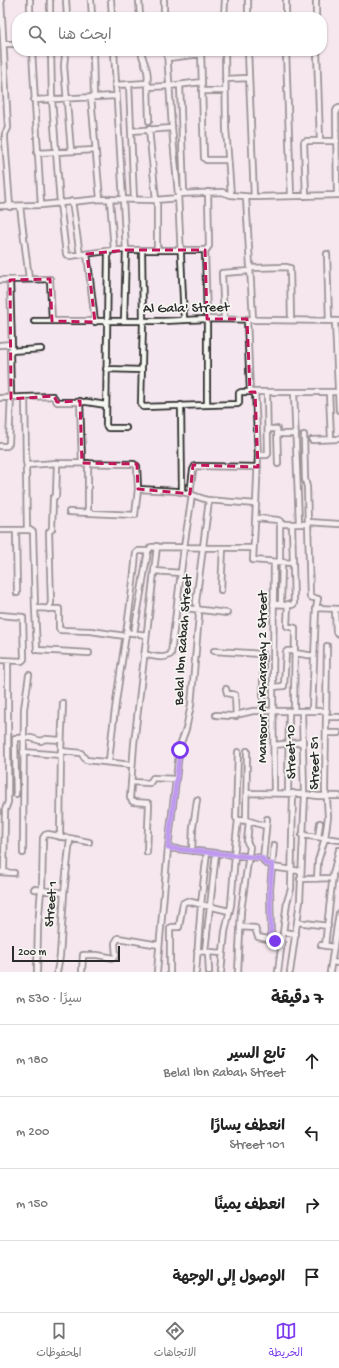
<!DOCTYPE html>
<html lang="ar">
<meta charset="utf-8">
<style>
:root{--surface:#fff;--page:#f2f2f2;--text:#222;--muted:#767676;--line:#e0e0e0;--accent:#7c3aed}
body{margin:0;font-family:"Gochi Hand","Playpen Sans Arabic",sans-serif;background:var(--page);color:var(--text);direction:rtl}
.scale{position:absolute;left:12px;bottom:10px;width:108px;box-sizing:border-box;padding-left:4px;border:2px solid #2b2b2b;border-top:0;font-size:11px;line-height:14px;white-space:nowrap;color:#2b2b2b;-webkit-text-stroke:3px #f6f6f2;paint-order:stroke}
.stop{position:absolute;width:12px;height:12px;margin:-9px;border:3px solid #7c3aed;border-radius:50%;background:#fff}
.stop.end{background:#7c3aed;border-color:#fff;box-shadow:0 1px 4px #0008}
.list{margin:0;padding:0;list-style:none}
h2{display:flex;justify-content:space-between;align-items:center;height:52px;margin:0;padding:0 16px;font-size:17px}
h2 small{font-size:13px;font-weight:400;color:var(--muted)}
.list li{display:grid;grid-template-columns:26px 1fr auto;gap:12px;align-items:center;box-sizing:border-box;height:72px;padding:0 16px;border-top:1px solid var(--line)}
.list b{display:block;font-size:15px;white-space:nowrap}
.list p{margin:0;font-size:13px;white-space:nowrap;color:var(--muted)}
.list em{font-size:13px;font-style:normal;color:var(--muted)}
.icon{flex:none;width:22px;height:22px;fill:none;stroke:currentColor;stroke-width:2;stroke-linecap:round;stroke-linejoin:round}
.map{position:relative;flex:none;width:339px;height:972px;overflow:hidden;direction:ltr}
.search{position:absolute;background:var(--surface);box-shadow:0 1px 3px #0004;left:12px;right:12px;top:12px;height:44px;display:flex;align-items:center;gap:10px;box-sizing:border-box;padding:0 14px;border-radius:16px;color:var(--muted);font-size:15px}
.sheet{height:340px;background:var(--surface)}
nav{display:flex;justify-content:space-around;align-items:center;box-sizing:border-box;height:56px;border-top:1px solid var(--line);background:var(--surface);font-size:11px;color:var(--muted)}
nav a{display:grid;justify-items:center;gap:2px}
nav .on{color:var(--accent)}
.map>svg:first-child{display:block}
</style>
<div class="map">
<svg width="339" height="972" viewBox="0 0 339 972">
<rect width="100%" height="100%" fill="#f5e7ef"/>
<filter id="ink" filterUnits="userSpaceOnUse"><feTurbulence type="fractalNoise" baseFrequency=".025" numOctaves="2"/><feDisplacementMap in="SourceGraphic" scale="8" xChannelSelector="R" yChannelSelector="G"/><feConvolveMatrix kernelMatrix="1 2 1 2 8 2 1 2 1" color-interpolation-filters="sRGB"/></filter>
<g filter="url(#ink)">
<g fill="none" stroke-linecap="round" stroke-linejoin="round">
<!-- minor casing -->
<g stroke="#2b2b2b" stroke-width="8">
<path id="minor" d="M1,0L8,128L5,134V140L10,207
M30,0V17
M50,0V17
M66,0L67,17
M91,0L92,17
M111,0L112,17
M139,0L140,17
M164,0V17
M248,0V17
M316,0V17
M224,17L225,0
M286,17V0
M4,44H17
M32,51L41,205
M51,51L52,99L60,203L66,254L70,256L114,250H206L209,246L208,192
M67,51L65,55L64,66L71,151
M93,51L94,97
M114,51L126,250L124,321
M167,51L172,128L178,194L184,319
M201,51L204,158L206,160H228
M225,51L226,128L231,195
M248,51L254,197
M286,51L291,196
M317,51L320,141
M168,58L201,54
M225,79L249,78
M129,84L134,200
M148,84L149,121
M115,85L147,83C150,71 143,62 141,51
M180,85L184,193
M148,87L169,86L202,82
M202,91H225
M91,97L100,199
M34,100L116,96
M149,129L156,200
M131,131L172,128
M37,153L95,150
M178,194L222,192L231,195L254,197L339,195
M337,195L336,111L337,109L339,108
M306,196L304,142L306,141H337
M246,197L253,319
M110,199L114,250
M157,200V250
M72,201L80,255
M0,206L41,205L100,199L156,200L178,198
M20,206L29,279
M142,250L143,321L141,404L143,407L238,404L239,403V393L241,392H339
M205,250L207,319V404
M108,251L106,425L108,428H126
M87,254L95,322
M327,254L329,321
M250,268L286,267L290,268L291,320
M0,280L50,279L52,321
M224,319L222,273L250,271
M247,319L250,392
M34,321H163L207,319L339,321
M335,321L339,410
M0,345L12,344
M10,351L41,349
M106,369L142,370
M255,392L258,455L256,504
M294,392L299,524
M329,392L331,439
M25,397L26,462L27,466
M0,398L53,396L57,402H87L106,405
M80,401L82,463
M181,405L182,492
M268,429H277L278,464
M278,434H296
M304,435L305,479L307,487L310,597L318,599L316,608L312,711
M312,440L339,439
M0,446H7L9,443L11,394L10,353L12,347L10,280
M258,455H267L268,454L267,392
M88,463V512
M138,489L176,491L187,493L207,500L256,504L253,560L293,563
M190,494L193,470L195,466L258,467
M256,518L278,520L280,521V562
M308,522L339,524
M281,524H308
M0,530H27L26,470L28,465L57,463L134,464L137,466L138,489L135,515L69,512
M16,530L17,593
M27,530H30L33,532L35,608L59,609V628L60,630L91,631L125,636
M274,562L273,687L274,793
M154,571L181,573
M221,590L223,548
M273,604L292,605L294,604L292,524
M281,604L282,562
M288,604L287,626L295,628V629L294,711
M177,607L227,613
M35,608L37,650L89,653
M316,608L339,609
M48,609L51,603L49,532L52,529L53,498L56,496L57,463
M335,609L336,632L339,634
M0,615L23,617L24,659L22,661L0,660
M126,632L146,635
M134,633L148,551L151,547L253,548
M214,651L263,654V711
M295,653L314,656
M144,654C152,656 164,660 171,654L184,547L192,495
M273,687L284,686L286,652L287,651H295
M226,689L227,693L235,695L236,716
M302,711L304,794
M216,715L231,716L253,711H327
M327,717H339
M326,733H339
M274,745L303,742
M61,751L81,753L86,760L132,765
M23,752L61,755
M109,762C115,692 130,623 136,553L138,551H148
M131,782L150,783L153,778L176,779
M247,793L304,794L318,796H339
M288,793L289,711
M16,794L15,738H31L41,741L45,739L61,740
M238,820L249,821L266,826
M246,821L247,751
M302,835L339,840
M60,837L61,751L63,703
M318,837L320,823
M168,848L262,858L266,864H272
M192,851L193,827L197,800
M147,852L149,804L148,803L133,802L130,798L134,744L157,546
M23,853L24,709L29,675
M234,855L238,820L236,818L238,752
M263,859L267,819
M272,867L300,871
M0,872L14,873
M4,872L5,810L8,802V661
M300,879L333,878
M317,879L318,861L325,838L328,817L327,799L325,791L327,646
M34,889L64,893
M42,890L43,838L45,835L48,834L89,842
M297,922L328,926
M240,927L255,928L258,937L282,942
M283,932L296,934
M271,940L270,889L274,845
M321,945L334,947
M325,946L333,874L339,850
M197,951L222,953
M205,951L216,853
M208,952L209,972
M332,962L339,963
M37,972L38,926L41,890
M57,972L60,956L64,893L70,839
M82,972L83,955H97L114,958L116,956L115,943L118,938L159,945
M157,972L168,848L180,745L186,729L191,705L199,616L196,602L209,500
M170,972V928L172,927H179L183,903L187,901L229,911
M196,972L201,904L207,852
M221,972L225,932L231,905L235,855
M238,972L241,911L250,847L247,842L249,821
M278,972L287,902L291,889L293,793
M290,972L300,901L305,794
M330,972L339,913"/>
</g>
<!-- minor -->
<use href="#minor" stroke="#f6f6f2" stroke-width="4.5"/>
</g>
</g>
<g fill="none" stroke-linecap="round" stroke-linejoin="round" filter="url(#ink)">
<!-- route -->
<path stroke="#7c3aed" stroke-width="5" d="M180,750L168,848L262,858L266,864H272L270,889L271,940L275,941"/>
</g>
<!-- marked area -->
<path d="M0 0H339V972H0ZM126,250H205L207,319H247L250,392H255L258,467L193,465L190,494L138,489L137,464L82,463L80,401L57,402L54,396L11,399L10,280L50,279L52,321L95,322L87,254Z" fill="#f5e7ef" fill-opacity=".55" fill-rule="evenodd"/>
<path fill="none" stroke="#c2185b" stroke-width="3" stroke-dasharray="8 5" stroke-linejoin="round" d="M126,250H205L207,319H247L250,392H255L258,467L193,465L190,494L138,489L137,464L82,463L80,401L57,402L54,396L11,399L10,280L50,279L52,321L95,322L87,254Z"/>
<g text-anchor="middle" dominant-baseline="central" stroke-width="3.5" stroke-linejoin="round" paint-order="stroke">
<!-- street labels -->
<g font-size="14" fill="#2b2b2b" stroke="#f6f6f2">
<text transform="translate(186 309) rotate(-1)">Al Gala' Street</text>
<text transform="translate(184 640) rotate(-86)">Belal Ibn Rabah Street</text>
<text transform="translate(263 677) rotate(-90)">Mansour Al Kharashy 2 Street</text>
<text transform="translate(292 752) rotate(-91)">Street 10</text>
<text transform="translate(315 763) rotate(-90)">Street 51</text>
<text transform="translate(52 904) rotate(-85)">Street 1</text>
</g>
</g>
</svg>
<div class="scale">200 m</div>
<div class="stop" style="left:180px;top:750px"></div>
<div class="stop end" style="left:275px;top:941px"></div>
<div class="search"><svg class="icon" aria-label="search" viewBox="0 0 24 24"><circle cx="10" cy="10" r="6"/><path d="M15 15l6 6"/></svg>ابحث هنا</div>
</div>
<section class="sheet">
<h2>7 دقيقة<small>سيرًا · 530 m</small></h2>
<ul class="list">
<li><svg class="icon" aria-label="ahead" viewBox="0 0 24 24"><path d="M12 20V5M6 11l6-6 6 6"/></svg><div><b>تابع السير</b><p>Belal Ibn Rabah Street</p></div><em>180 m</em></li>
<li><svg class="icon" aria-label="left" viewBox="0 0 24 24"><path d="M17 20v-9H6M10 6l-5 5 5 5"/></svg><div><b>انعطف يسارًا</b><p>Street 101</p></div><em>200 m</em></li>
<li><svg class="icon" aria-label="right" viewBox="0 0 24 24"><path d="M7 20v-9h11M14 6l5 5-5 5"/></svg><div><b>انعطف يمينًا</b></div><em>150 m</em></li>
<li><svg class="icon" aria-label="arrive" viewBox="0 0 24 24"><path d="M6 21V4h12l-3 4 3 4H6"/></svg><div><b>الوصول إلى الوجهة</b></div></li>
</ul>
</section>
<nav>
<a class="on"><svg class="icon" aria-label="map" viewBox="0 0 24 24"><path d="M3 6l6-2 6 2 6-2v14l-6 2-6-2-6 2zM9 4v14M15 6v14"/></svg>الخريطة</a>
<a><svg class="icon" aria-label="directions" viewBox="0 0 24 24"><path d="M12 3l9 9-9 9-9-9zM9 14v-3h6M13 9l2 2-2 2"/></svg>الاتجاهات</a>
<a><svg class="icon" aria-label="saved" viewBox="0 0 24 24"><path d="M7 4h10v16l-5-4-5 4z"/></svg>المحفوظات</a>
</nav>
